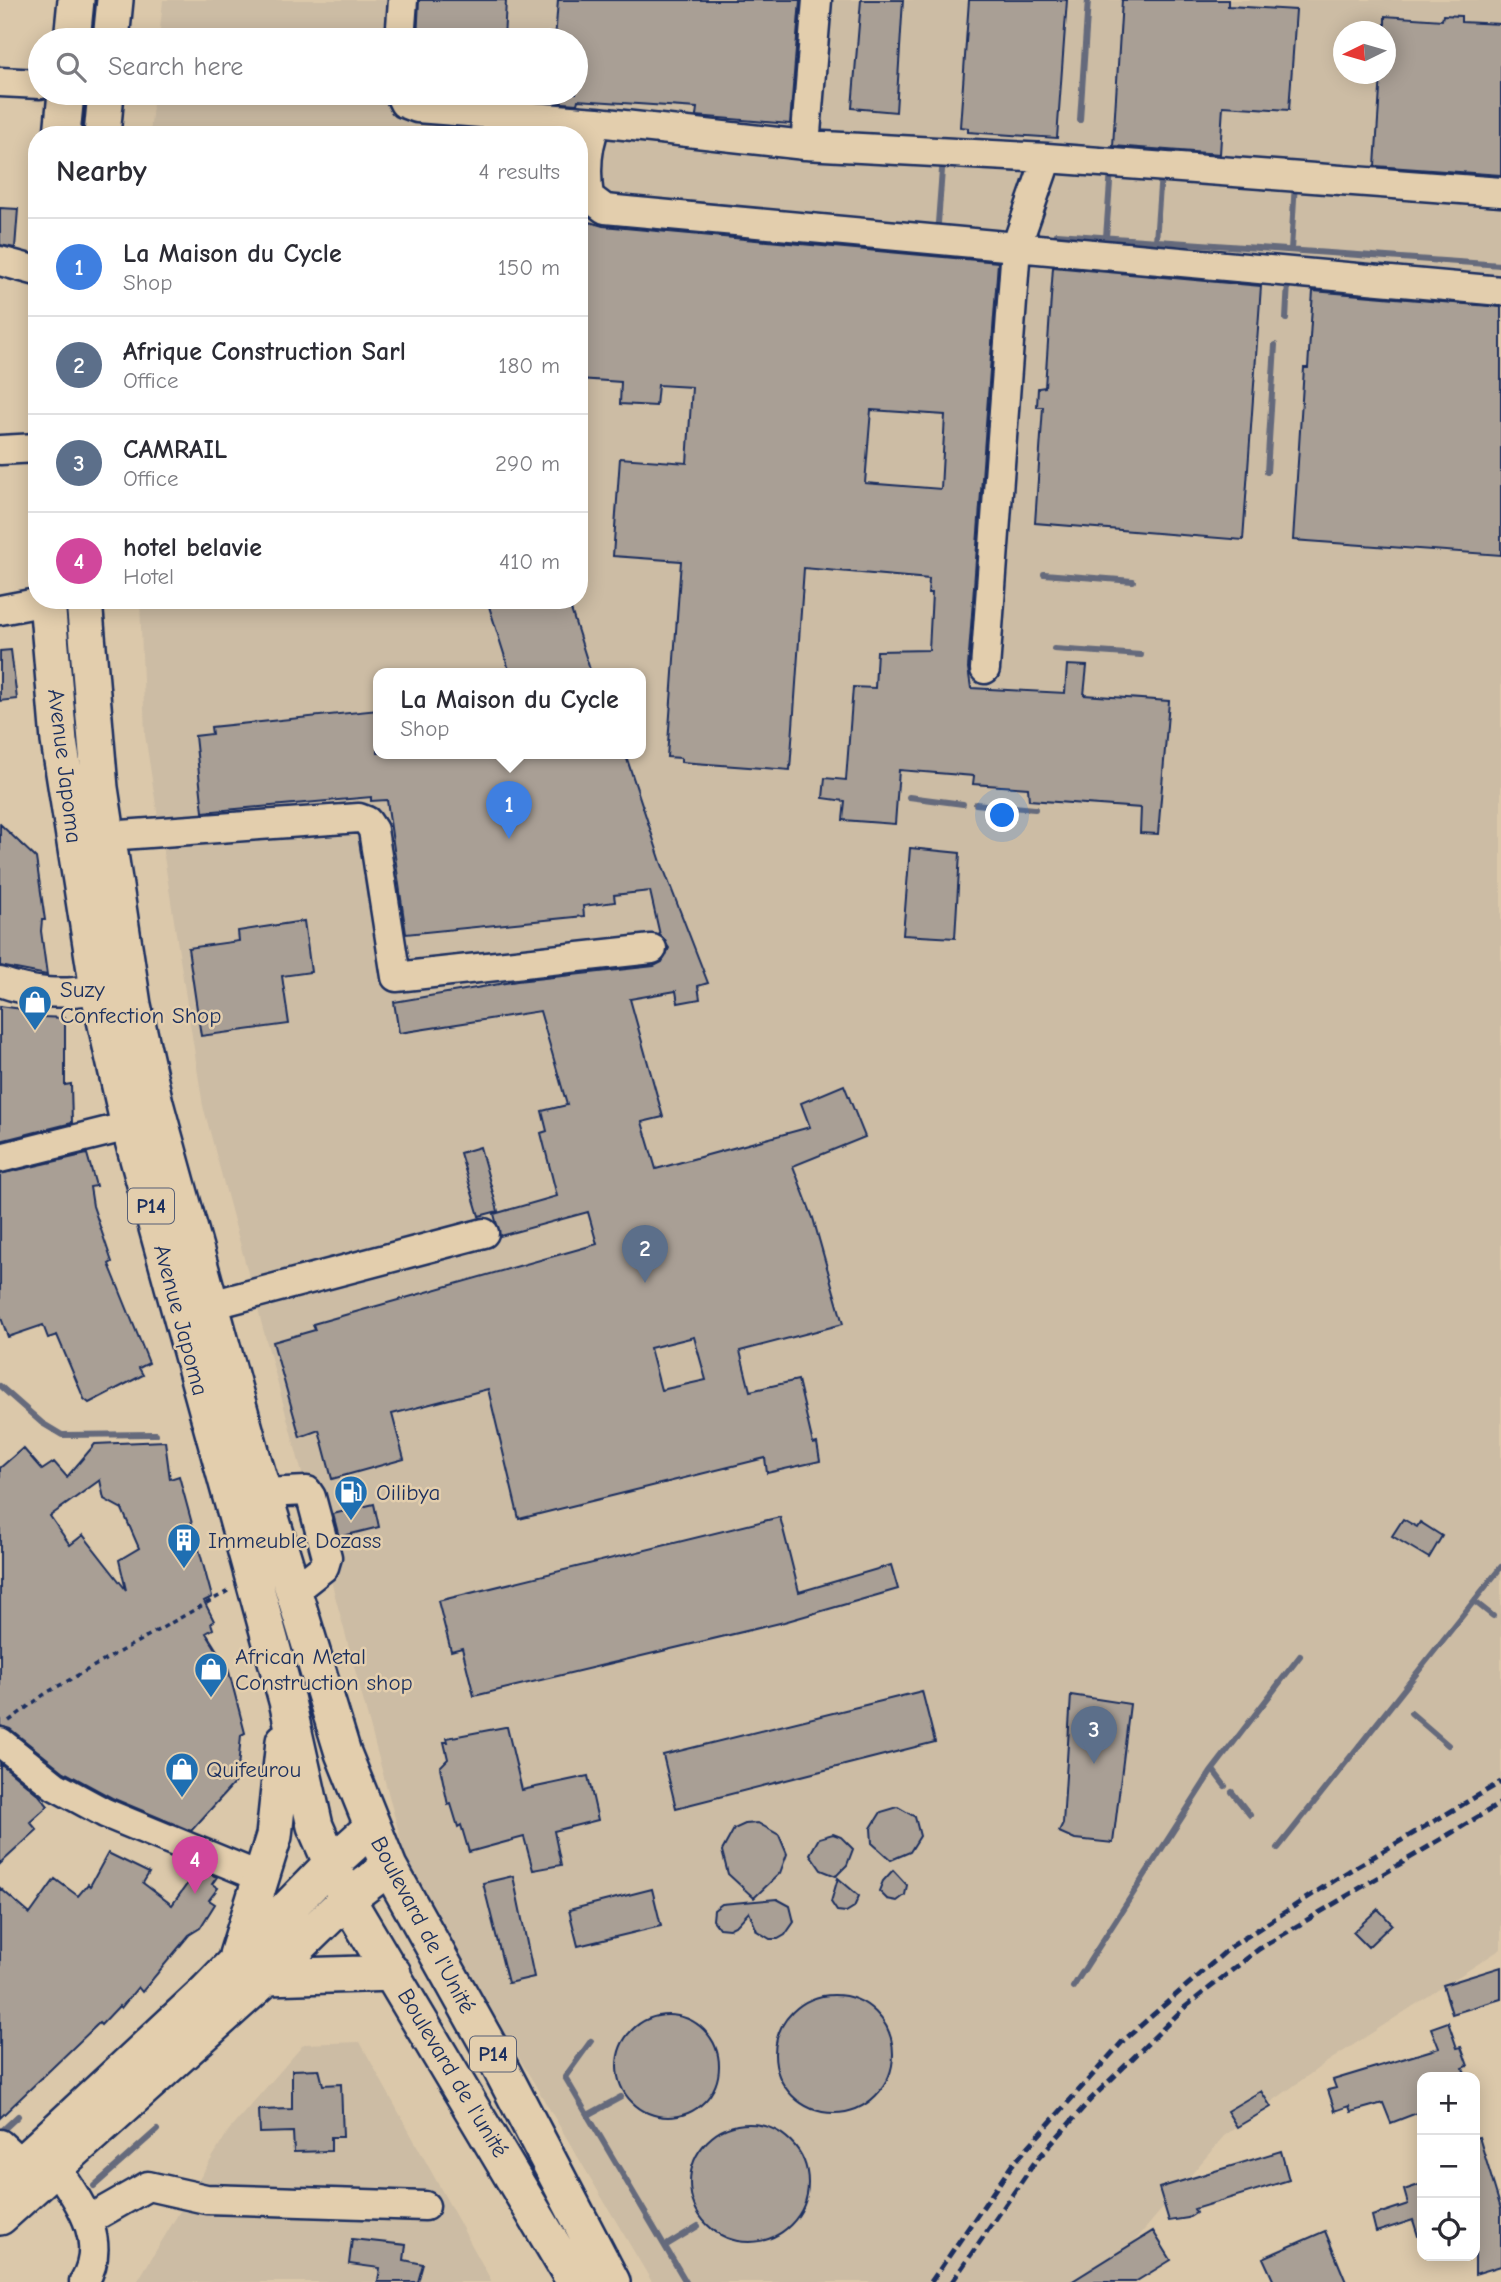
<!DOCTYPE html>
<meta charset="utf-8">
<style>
:root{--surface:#fff;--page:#f7f7f7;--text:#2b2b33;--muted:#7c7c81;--line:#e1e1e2;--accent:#1f6fb2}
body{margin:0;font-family:"Comic Neue",sans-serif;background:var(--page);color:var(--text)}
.controls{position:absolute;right:21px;bottom:21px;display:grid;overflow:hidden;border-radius:14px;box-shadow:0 4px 18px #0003}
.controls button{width:63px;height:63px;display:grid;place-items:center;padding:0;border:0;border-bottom:2px solid var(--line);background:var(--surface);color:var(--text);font:35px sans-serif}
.compass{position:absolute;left:1333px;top:21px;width:63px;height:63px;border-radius:50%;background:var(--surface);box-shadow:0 4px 18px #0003;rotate:265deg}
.you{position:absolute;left:1003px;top:816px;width:24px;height:24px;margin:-18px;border:5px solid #fff;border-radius:50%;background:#1a73e8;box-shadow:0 0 0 10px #1a73e833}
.badge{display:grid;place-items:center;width:46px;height:46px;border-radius:50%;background:var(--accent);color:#fff;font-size:23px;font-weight:700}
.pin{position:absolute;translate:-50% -58px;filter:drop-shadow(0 2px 4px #0008)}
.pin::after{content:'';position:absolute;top:37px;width:24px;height:21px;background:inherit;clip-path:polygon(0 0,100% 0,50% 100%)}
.popup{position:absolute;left:373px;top:668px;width:273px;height:91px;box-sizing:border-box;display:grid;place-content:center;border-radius:14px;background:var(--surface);filter:drop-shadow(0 2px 5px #0005);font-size:23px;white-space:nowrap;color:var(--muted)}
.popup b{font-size:26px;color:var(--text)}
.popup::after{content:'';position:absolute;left:50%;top:100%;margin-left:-14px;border:14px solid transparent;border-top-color:var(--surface)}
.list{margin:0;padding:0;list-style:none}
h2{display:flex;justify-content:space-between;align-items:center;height:91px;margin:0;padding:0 28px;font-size:30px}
h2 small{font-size:23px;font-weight:400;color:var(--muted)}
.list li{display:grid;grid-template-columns:46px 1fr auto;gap:21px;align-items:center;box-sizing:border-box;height:98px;padding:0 28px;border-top:2px solid var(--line)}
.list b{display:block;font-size:26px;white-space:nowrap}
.list p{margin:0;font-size:23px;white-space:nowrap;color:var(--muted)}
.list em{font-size:23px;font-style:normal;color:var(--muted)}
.icon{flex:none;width:38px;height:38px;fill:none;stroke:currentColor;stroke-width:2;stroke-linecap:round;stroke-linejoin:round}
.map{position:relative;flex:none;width:1501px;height:2282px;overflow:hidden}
.search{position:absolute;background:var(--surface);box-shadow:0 4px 18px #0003;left:28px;top:28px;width:560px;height:77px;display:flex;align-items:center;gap:18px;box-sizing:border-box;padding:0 24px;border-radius:38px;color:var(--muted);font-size:26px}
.panel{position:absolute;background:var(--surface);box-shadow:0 4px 18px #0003;left:28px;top:126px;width:560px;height:483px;border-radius:28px}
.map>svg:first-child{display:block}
</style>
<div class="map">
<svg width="1501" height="2282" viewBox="0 0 1501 2282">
<rect width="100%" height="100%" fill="#dbc8aa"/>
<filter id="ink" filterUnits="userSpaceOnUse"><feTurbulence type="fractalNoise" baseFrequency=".0143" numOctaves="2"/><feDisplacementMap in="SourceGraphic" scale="14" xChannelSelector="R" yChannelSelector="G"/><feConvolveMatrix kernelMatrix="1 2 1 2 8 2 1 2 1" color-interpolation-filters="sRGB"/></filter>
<g filter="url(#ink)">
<!-- built -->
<path fill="#ccbca4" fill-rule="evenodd" d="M163,0H1501V1949L1324,2064L1224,2136L1100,2282H652L410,1874L203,1106L145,735L140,600H579V135H150L154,93H576V40H159ZM1344,32H1386V74H1344ZM378,673H640V753H378Z
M360,2042L492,2282H137L229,2130L304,2044Z"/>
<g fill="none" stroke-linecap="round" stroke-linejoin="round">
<!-- stream -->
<path stroke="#656a7b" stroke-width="6" d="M1080,120L1088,0
M938,223L942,170
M1057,234L1501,265
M1106,237L1111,169
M1156,241L1161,173
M1291,250L1295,182
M1286,319L1288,282
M1267,472L1275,345
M1044,574L1133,581
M1054,649L1141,655
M909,797L963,804
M976,804L994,806
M1001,806L1035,809
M0,1386L42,1423L62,1435L156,1434
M1474,1601L1493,1616
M1411,1713L1448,1745
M1213,1770L1225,1786
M1232,1792L1250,1815
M1278,1848L1501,1567
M1073,1987L1211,1772L1300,1656
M591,2041L565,2077L686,2282
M588,2115L621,2097
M4,2129L18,2116
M94,2186L157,2130
M665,2246L698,2226"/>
</g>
<!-- building -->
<path fill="#a99f95" stroke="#1b2f5e" stroke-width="2" fill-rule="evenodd" d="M419,0H506L504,40H417Z
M558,0H800L790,124L696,116L697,108L578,100L577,104L550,102L551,93H576V40H555Z
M861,0H903L896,112L852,108Z
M969,0H1067L1057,138L968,132V128L960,127Z
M1122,0H1228V6L1296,10L1289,110L1223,106L1220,154L1113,146Z
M1443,15L1461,16V22L1501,24V175L1375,166L1381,74H1385V16L1442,20Z
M0,208L18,209L15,248L0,245Z
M579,219L603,226L998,262L968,668L971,688L1065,693L1067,665L1087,666L1084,695L1169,701L1158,834L1140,833L1141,808L1029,800L1028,788L973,784L974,776L899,770L895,824L843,820L845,801L823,798L825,778L846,780L853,687L875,688L877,651L929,650L932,593H928L929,579L804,568L790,770L681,762V758L667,757L681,561L613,556L620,458L687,463L692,387L658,385L656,406L620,404L621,382L579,379ZM871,410L945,415L941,489L865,483Z
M1053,267L1261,286L1243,540L1035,523L1043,407H1037L1038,388L1045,387Z
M1313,291L1501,307V555L1293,540L1304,368H1308Z
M487,600H568L591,673H510Z
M11,650L17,699L0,701V651Z
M378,710V753H625L661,862L708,983L698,986L700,999L678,1003L676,991L630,999L663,1117L642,1122L656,1169L810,1127L801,1103L844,1085L865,1137L793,1166L813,1218L843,1324L740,1351L750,1391L798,1380L813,1444L817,1443L820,1461L767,1473L765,1458L519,1519L488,1389L392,1414L404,1459L332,1479L319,1430L300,1437L273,1342L315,1330L313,1324L597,1244L588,1212L500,1236L494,1214L557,1196L541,1133L547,1131L542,1111L567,1105L540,1011L399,1033L394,1002L517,981L654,966L662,962L669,948L660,935L650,891L614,895L615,902L583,906L584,916L406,934L387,800L371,801V797L203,812L195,736L212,734L211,727ZM694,1337L706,1380L661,1390L650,1348Z
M0,824L36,858L45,920H42L41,931L47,975L0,966Z
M910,848L960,853L955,938L903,935Z
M304,921L311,972L282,976L289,1024L201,1036L188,948L239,941L238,931Z
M0,1006L44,1012L43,1017L65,1018V1085L71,1084L72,1123L0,1141Z
M480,1147L498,1211L479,1216L460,1153Z
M87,1154L96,1186L90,1187L93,1206L112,1262L109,1264L149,1363L139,1368L143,1375L89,1403L84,1399L57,1335L48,1338L43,1325L8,1337L0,1315V1174Z
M165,1441L170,1479L179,1476L212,1597L204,1601L214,1621L211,1623L213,1629L206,1633L228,1668L245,1733L241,1735L237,1780L191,1831L112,1798L64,1772L10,1729L0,1726V1468L23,1448L42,1470L54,1462L67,1477L95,1444ZM100,1480L104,1499L122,1509L139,1548L119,1560L126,1590L83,1535L70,1545L50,1516Z
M374,1504L379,1527L339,1537L333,1514Z
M780,1517L799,1592L891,1565L898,1589L784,1622L474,1696L462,1648L451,1651L438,1601Z
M1403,1519L1417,1527L1420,1522L1442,1536L1429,1558L1392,1536Z
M922,1691L935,1742L676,1808L663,1755Z
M1071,1695L1130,1704L1113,1843L1075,1839L1059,1832L1063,1824Z
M505,1727H507L522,1790L588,1776L598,1820L554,1831L561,1865L533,1870L524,1837L469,1852L461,1825L458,1827L451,1804L448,1805L440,1767L448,1759L444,1742H448L447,1738Z
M0,1763L39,1795L48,1806L30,1822L37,1830L0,1864Z
M898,1807L915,1817L920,1836L910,1852L891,1860L872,1843L871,1828L881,1812Z
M758,1823L779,1835L787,1854L780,1873L754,1898L728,1874L722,1851L734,1829L745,1824Z
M833,1834L841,1837L853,1849L847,1865L836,1876L821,1870L810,1854L819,1838Z
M108,1853L149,1873L143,1883L172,1905L198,1869L217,1877L212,1884L218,1888L209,1900L215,1904L200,1928L189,1935L142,1992L138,1987L121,2008L119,2006L101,2025L99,2023L0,2118V1888L30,1914L55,1879L78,1896L88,1884L90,1886Z
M893,1870L907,1885L905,1895L897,1901L887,1899L879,1891L883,1881Z
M513,1876L534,1977L508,1983L483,1883Z
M838,1878L859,1896L854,1907L846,1912L837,1911L831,1902Z
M652,1889L661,1926L578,1946L569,1910Z
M777,1899L790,1906L794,1922L785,1935L778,1939H770L757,1931L749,1912L737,1925L729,1929L719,1928L713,1920L714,1910L722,1904Z
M1378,1909L1392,1924L1368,1947L1353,1932Z
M1501,1967V1999L1452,2014L1443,1985Z
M775 2054a59 59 0 1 1 118 0a59 59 0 1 1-118 0Z
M617 2066a51 51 0 1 1 102 0a51 51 0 1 1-102 0Z
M1448,2022L1457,2048L1461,2047L1468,2066L1463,2068L1466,2077H1422V2111L1391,2123L1383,2103L1351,2112L1349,2106L1335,2111L1328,2090L1336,2088L1333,2080L1439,2048L1431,2028Z
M319,2069L323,2085L341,2084L343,2137H331V2151L294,2152L293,2132L260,2133L259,2110L292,2109V2070Z
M1261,2091L1271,2107L1237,2127L1227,2111Z
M690 2183a59 59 0 1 1 118 0a59 59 0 1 1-118 0Z
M1479,2137L1501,2209V2266L1475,2274V2138Z
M1281,2151L1289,2180L1194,2209L1196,2213L1188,2218L1169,2221L1159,2188Z
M1422,2184V2236H1418L1413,2220L1376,2232L1372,2216L1408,2204L1404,2190Z
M1153,2231L1171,2260L1135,2282H1071Z
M1325,2231L1346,2282H1274L1263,2258Z
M352,2239L406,2245L404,2260L423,2264L418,2282H378L380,2268L349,2264Z"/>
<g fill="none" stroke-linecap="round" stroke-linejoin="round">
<!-- minor casing -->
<g stroke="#1b2f5e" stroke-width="33">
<path id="minor" d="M400,40L403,0
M0,82L40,84
M399,93L404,103L417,108L597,122L805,145L1047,158L1501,192
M597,122C586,146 585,170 589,197L605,209L1016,247L1047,158
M805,145L817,0
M0,261L37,271
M0,450L37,448
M0,610L47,601
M985,669L1016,247L1501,291
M107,836L359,818L367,821L373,830L396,977L652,949
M0,982C34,994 63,995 98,989
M0,1158L129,1126
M211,1305L484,1233
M264,1493L307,1491L311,1497L327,1557L324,1567L295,1590
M0,1742L55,1786L105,1813L263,1878
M0,2144L35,2176
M56,2167C79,2202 109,2240 84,2282
M90,2219L148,2186L206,2199L425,2206"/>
</g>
<!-- major casing -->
<g stroke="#1b2f5e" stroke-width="40">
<path id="major" d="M72,40L76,0
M111,40L115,0
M62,135L66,93
M102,135L106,93
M47,600L59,741L98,989L129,1126L287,1701L315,1826L347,1899L575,2282
M84,600L100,788L133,1005L155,1103L254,1462L343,1753L389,1867L491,2050L612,2282
M237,1955L274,1836L284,1741
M267,1977L393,1973
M0,2184L207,1991L330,1865L371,1828
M0,2217L267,1977L347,1899L389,1867"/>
</g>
<!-- path -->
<path stroke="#1b2f5e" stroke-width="3.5" stroke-dasharray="5 5" stroke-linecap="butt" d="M9,1721L46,1693L228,1591"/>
<!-- minor -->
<use href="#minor" stroke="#e3cead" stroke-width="28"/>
<!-- major -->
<use href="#major" stroke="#e3cead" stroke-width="35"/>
<!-- rail -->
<path stroke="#1b2f5e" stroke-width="5" stroke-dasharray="10 5" stroke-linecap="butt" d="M931,2282L1012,2165L1123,2041L1232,1946L1349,1871L1501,1782
M952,2282L1035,2162L1091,2099L1184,2008L1259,1949L1501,1803"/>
</g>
</g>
<!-- icons -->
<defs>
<g id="shop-pin" transform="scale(1.75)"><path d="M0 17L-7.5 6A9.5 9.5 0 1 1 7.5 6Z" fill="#1f6fb2" stroke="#e3cead"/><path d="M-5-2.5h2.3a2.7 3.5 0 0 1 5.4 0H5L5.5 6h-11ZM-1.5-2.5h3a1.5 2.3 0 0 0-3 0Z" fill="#fff"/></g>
<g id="fuel-pin" transform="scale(1.75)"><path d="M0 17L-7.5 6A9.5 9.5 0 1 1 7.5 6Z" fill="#1f6fb2" stroke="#e3cead"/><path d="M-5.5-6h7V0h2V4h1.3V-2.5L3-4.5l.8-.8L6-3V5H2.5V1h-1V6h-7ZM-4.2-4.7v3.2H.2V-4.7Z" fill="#fff"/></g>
<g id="building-pin" transform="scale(1.75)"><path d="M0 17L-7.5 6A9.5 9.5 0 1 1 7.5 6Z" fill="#1f6fb2" stroke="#e3cead"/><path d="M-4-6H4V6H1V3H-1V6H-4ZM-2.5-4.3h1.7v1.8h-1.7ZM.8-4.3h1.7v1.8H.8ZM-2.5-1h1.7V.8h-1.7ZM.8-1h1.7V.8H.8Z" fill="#fff"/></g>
</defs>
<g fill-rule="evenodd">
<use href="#shop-pin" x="35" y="1002"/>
<use href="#fuel-pin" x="351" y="1492"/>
<use href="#building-pin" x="184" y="1540"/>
<use href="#shop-pin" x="211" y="1669"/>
<use href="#shop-pin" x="182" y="1769"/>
</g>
<g text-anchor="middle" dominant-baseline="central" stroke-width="5" stroke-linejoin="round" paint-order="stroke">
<!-- shield labels -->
<g fill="#e3cead" stroke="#575f76" stroke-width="2">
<rect x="128" y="1188.5" width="46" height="35" rx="5"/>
<rect x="470" y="2036.5" width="46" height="35" rx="5"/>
</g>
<g font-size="21" font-weight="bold" fill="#1b2f5e">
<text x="151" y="1206">P14</text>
<text x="493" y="2054">P14</text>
</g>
<!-- street labels -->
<g font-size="23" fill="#1b2f5e" stroke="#e3cead">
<text transform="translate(65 766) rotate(83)">Avenue Japoma</text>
<text transform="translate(181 1320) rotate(75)">Avenue Japoma</text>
<text transform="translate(423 1925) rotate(62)">Boulevard de l'Unité</text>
<text transform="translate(453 2073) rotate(59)">Boulevard de l'unité</text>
</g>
<!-- poi labels -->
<g font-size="23" fill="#1b2f5e" stroke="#e3cead" text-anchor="start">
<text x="60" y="989">Suzy<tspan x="60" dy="26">Confection Shop</tspan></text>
<text x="376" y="1492">Oilibya</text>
<text x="208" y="1540">Immeuble Dozass</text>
<text x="235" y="1656">African Metal<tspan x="235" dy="26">Construction shop</tspan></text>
<text x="206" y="1769">Quifeurou</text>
</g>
</g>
</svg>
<div class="controls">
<button>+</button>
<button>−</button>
<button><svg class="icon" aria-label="locate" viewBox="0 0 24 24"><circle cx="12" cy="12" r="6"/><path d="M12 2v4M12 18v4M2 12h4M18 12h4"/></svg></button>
</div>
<svg class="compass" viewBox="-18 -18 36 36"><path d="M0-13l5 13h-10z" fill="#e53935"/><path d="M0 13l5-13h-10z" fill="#7c7c81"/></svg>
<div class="you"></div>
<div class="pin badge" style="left:509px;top:839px;background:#3f7fe0">1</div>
<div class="popup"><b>La Maison du Cycle</b>Shop</div>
<div class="pin badge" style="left:645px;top:1283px;background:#5c6f8a">2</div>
<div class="pin badge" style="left:1094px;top:1764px;background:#5c6f8a">3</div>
<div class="pin badge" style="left:195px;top:1894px;background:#d1479c">4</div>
<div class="search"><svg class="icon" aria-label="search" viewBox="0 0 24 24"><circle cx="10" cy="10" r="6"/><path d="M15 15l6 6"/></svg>Search here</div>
<section class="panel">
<h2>Nearby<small>4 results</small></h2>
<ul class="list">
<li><span class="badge" style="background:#3f7fe0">1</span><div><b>La Maison du Cycle</b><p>Shop</p></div><em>150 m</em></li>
<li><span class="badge" style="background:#5c6f8a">2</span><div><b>Afrique Construction Sarl</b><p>Office</p></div><em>180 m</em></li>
<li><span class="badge" style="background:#5c6f8a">3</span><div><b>CAMRAIL</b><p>Office</p></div><em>290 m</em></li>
<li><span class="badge" style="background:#d1479c">4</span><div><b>hotel belavie</b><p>Hotel</p></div><em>410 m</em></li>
</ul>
</section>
</div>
